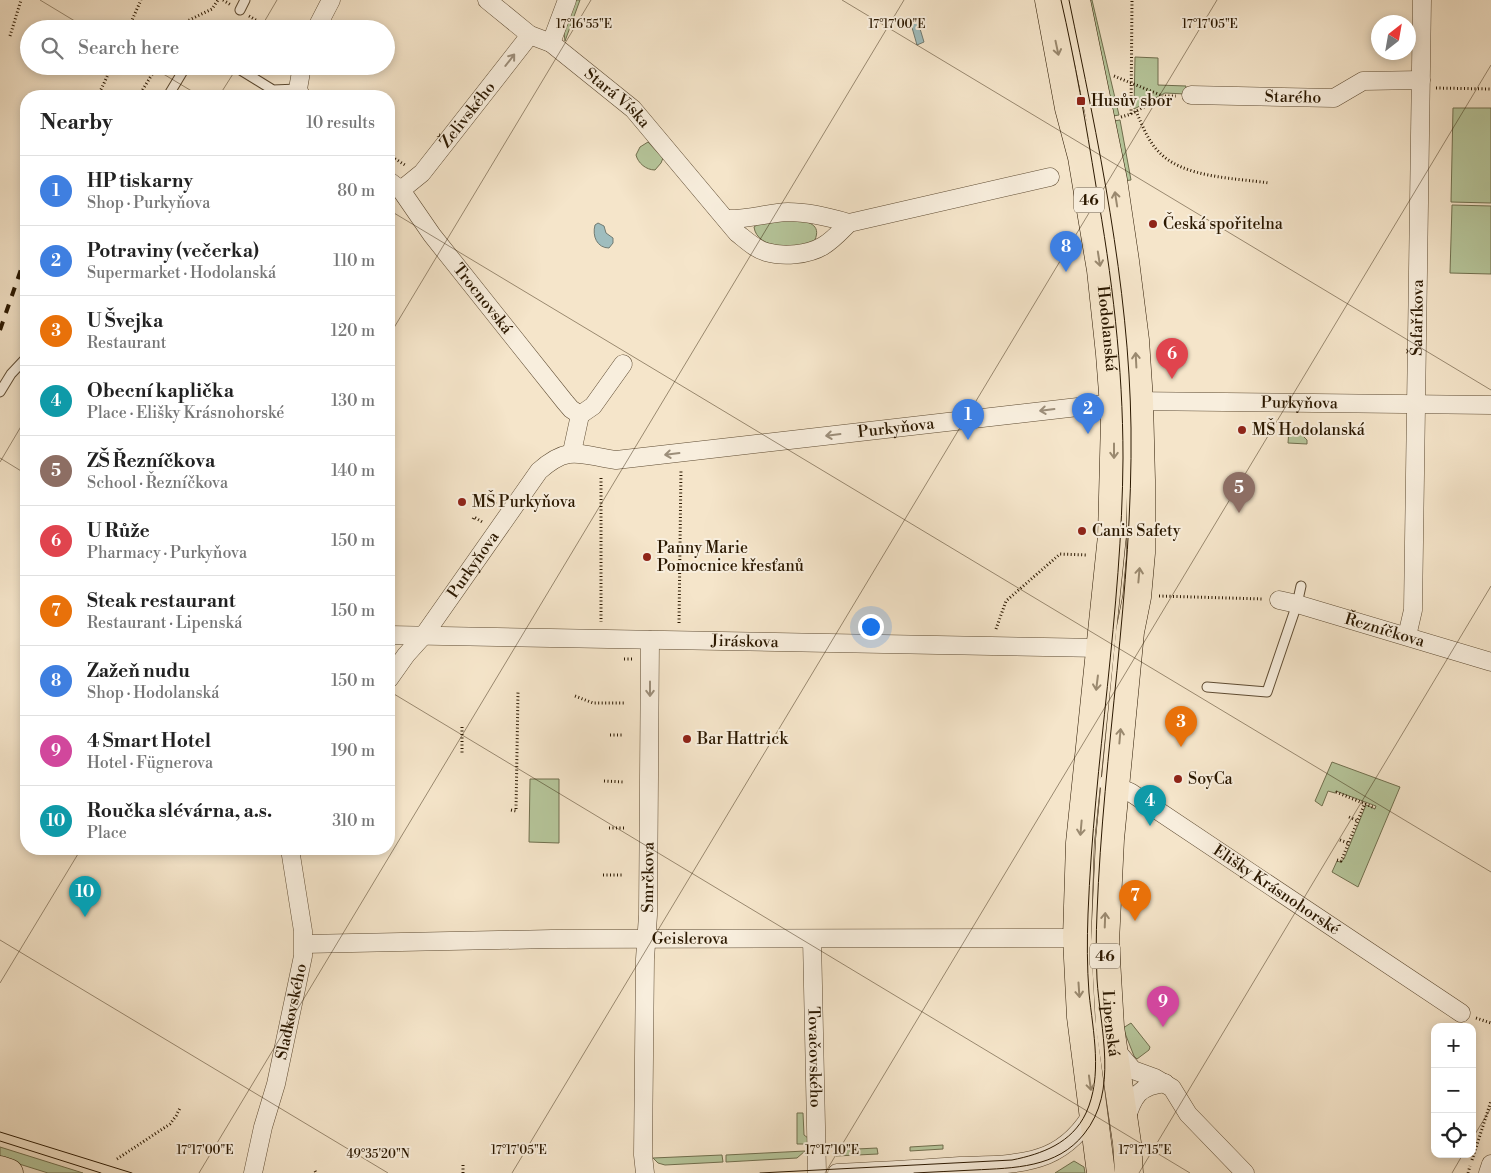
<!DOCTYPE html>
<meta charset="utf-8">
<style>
:root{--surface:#fff;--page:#f6f6f6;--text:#222;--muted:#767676;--line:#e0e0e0;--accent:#8f2418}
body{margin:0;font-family:"Libre Bodoni",serif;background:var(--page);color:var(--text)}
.controls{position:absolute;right:15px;bottom:15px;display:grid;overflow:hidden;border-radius:10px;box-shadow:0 2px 8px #0003}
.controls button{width:45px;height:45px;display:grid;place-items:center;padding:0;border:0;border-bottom:1px solid var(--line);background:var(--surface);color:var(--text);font:25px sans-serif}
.compass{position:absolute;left:1371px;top:15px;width:45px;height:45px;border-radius:50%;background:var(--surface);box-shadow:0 2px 8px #0003;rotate:31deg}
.you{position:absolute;left:870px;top:626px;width:18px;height:18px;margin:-12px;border:4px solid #fff;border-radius:50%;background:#1a73e8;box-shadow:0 0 0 8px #1a73e833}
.badge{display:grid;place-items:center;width:32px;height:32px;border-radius:50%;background:var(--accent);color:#fff;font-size:16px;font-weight:700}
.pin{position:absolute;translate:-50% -41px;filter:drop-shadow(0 1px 2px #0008)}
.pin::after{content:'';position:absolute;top:26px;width:18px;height:15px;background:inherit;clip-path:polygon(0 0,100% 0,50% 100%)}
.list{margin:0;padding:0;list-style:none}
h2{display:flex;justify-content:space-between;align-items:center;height:65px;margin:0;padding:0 20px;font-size:21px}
h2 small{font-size:16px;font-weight:400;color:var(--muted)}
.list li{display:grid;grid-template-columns:32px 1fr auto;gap:15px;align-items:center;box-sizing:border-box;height:70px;padding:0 20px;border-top:1px solid var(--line)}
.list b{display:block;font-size:19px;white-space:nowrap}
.list p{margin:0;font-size:16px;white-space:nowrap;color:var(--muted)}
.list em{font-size:16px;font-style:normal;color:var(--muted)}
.icon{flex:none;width:28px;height:28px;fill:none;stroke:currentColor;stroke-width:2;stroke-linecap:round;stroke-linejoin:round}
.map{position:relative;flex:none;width:1491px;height:1173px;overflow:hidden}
.search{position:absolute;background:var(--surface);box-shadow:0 2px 8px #0003;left:20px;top:20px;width:375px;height:55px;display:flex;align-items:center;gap:12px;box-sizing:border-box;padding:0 18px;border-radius:28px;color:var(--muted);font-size:19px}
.panel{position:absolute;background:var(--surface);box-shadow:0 2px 8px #0003;left:20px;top:90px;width:375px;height:765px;border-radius:20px}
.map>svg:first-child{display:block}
</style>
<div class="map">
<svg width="1491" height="1173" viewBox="0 0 1491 1173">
<rect width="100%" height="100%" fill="#f5e5ca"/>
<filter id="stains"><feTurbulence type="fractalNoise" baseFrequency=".004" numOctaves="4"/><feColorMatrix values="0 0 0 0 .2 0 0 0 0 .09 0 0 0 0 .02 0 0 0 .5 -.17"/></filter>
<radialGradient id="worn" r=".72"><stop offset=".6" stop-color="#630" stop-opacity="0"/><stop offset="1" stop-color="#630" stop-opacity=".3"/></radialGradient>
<!-- green -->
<path fill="#b6c69b" stroke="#706f4e" d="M576,0H580L565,41L564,33Z
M1084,0H1092L1119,115L1107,117Z
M1135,57L1158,58V85L1186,86L1185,94L1165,93L1134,109Z
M1453,108H1491V203L1451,202Z
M1120,120L1131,180L1123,181L1108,122Z
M648,142L663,158L661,163L655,170C646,170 638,163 636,155L640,147Z
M1452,205L1491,206V274L1450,273Z
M795,218C811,223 823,225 813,244C797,249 757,250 754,227L761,222Z
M1289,429L1297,430L1307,440V444L1288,443Z
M1332,762L1400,787L1358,887L1332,872L1337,861L1340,862L1344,859L1366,805L1375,809L1376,806L1336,791L1335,793L1328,791L1322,806L1315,801Z
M530,779H559V843L529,842Z
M1131,1023L1150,1047L1149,1050L1137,1059L1134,1056L1123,1028Z
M797,1113H803L804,1135L808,1138L809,1144H797Z
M943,1145V1149L910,1151V1147Z
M0,1147L83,1173H48L0,1158Z
M877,1148L878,1154L836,1156V1150Z
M805,1151L797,1158L726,1162V1155Z
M722,1155L723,1162L665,1165L658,1163L653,1158Z
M1074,1161L1084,1167L1085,1173H1055Z"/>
<!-- water -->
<path fill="#9fbdbe" stroke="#717b72" d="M918,22L924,42L917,45L911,24Z
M598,223L604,226L606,233L613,238V243L609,248C597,248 592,236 595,225Z"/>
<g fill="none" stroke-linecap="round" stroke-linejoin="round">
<!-- service casing -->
<g stroke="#5e4b32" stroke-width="11">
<path id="service" d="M240,10L245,0
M234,66L273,90L298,89
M168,96L186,66
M0,392L11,374L26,358
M1207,687L1267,692L1297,604L1301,586"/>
</g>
<!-- minor casing -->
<g stroke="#5e4b32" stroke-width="19">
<g id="minor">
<path id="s1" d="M487,0L530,35L551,43L633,109L737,233C746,240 755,249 766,252C783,257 808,255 823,246C833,240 841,231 849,223L1050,177"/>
<path d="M316,29L331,0"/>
<path d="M551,43L567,0"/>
<path id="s2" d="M1191,95L1334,98L1363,81L1421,80"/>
<path d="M301,96L298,89L302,66"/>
<path id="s3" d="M389,181L401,190L432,235L565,402L571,409L580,415L572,452"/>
<path id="s4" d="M401,190L422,173L530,35"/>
<path d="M726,219C747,220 767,213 788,212C809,212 829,217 849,223"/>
<path d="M580,415L593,406L623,364"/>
<path id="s5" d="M1279,600L1297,604L1491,662"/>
<path id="s6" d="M389,635L1101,648"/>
<path id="s7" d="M1407,636L1413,610L1422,0"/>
<path id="s8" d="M389,679L406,655L424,635L539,471C569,444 580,455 616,460L1130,401L1491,405"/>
<path id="s9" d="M1108,783L1130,792L1461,1013"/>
<path id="s10" d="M812,939L817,1173"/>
<path id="s11" d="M304,944L552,939L1077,938"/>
<path d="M1115,1049L1133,1070L1155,1078L1172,1088L1188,1114L1245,1173"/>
<path d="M1126,1120C1133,1096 1139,1086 1165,1083"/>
<path id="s12" d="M253,1173L263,1127L276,1084L303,956V931L290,849"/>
<path id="s13" d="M645,1173L643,1155L645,959L648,915L650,640"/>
<path d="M837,1173C878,1171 919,1169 960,1166C989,1165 1020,1166 1047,1155C1068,1146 1083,1130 1094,1110"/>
<path d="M1488,1173L1491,1164"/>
</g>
</g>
<!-- primary casing -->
<g stroke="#2b1800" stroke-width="29">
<g id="primary">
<path id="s14" d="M1049,0L1069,108L1082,157L1101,270L1110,354L1115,419L1112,536L1080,843L1077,938L1081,1017L1101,1173"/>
<path id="s15" d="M1076,0L1113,180L1125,261L1135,340L1139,401L1141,480V553L1137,597L1130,632L1110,839L1105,942L1110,1027L1127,1143L1129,1173"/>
<path d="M0,1170L9,1173"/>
</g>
</g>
<!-- path -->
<path stroke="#2b1800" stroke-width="3" stroke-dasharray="1 2.5" stroke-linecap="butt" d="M223,0L231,5
M249,16L271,29
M128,29L141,0
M179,29L181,24L212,9L218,0
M10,36L21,0
M1114,76L1163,96
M1436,88L1491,89
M98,96L112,66
M139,96L157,66
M1136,111C1142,125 1148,141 1159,152C1183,178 1235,178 1269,183
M1131,114L1164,96H1176
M1121,117L1131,114L1132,0
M389,155L405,165
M601,478V622
M484,495L496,504
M473,519L474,517L484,523
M1159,596L1263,599
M679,623L681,469
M996,629L1006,601L1060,554L1088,555
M624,659H633
M575,696L593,703H625
M462,727V753
M610,735H624
M604,781L624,782
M1336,792L1375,808
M511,810L516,811L518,692
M1349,817L1358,821
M609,828H624
M1340,840L1348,843
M1337,860L1341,861L1342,859L1365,803
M603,875H624
M1476,1018L1491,1023
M117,1159L170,1124L176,1116L180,1108
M1472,1160L1491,1101
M463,1165V1173
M315,1171L316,1173
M1468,1173L1470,1166"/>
<!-- service -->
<use href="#service" stroke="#f8eedd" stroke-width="9"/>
<!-- minor -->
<use href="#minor" stroke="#f8eedd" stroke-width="18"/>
<!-- primary -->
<use href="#primary" stroke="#f5e5ca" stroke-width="28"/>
<!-- tram -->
<path stroke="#2b1800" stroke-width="1" d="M0,1132L132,1173
M0,1141L101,1173
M760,1173L1012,1160C1042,1154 1072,1143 1086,1113C1103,1076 1093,1032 1089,993C1087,967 1087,940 1088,914C1094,762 1122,611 1123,458C1123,366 1112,276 1096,186C1086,124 1075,61 1061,0
M914,1173C934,1172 954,1171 974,1170C1014,1168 1057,1168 1084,1134C1119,1091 1100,1029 1097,979C1096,957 1096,935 1097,913C1103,751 1133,590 1131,428C1129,284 1098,141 1069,0"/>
<!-- rail -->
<path stroke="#2b1800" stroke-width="4" stroke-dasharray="9 9" stroke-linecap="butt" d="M0,330L26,255"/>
</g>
<!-- one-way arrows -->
<defs><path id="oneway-shaft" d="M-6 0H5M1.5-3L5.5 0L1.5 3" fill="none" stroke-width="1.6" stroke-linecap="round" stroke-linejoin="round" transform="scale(1.25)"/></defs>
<g stroke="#9a896f">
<use href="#oneway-shaft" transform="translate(1057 48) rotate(78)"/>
<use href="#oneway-shaft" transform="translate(1116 199) rotate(-99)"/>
<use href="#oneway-shaft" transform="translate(1099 259) rotate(81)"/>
<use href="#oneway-shaft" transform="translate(1136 360) rotate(-93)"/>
<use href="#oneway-shaft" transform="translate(1114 451) rotate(90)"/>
<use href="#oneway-shaft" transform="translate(1139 575) rotate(-85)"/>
<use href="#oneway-shaft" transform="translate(1097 683) rotate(97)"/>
<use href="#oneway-shaft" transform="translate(1120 736) rotate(-85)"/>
<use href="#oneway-shaft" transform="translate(1081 828) rotate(95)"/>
<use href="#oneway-shaft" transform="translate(1105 920) rotate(-88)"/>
<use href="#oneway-shaft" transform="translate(1079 990) rotate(86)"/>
<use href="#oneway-shaft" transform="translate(1090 1083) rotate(82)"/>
</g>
<g stroke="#9c8e7a">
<use href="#oneway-shaft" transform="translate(510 60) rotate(-52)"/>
<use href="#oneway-shaft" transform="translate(1047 410) rotate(173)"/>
<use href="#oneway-shaft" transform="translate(833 435) rotate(173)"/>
<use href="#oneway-shaft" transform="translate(672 454) rotate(173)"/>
<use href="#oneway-shaft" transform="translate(650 689) rotate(90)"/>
</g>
<!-- ticks -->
<path fill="none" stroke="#2b1800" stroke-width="1" stroke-opacity="0.45" d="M40,0L88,29M842,0L1491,390M260,29L277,0M150,66L200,96M219,96L238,66M389,210L1491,872M389,336L591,0M0,458L26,474M0,462L26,418M389,691L1190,1173M0,940L388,1173M0,983L81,849M1472,1139L1491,1108M199,1173L904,0M512,1173L1217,0M825,1173L1491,65M1139,1173L1491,586M1452,1173L1463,1154"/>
<!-- markers -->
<g fill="#8f2418" stroke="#f8eedd" stroke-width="2">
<rect x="1076" y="96" width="10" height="10" rx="2.5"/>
<circle cx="1153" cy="224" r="5"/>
<circle cx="1242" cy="430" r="5"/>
<circle cx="462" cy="502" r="5"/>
<circle cx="1082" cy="531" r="5"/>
<circle cx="647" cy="557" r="5"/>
<circle cx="687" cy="739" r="5"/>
<circle cx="1178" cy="779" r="5"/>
</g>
<g text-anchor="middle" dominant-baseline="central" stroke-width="4" stroke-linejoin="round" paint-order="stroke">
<!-- shield labels -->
<g fill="#f8eedd" stroke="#685842" stroke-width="1">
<rect x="1074" y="187.5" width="30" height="25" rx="4"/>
<rect x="1090" y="943.5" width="30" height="25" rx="4"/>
</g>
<g font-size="15" font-weight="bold" fill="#2b1800">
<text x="1089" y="200">46</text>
<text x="1105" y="956">46</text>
</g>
<!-- street labels -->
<g font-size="16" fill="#2b1800" stroke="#f8eedd">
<text stroke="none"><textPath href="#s2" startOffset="102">Starého</textPath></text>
<text stroke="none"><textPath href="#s1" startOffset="164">Stará Víska</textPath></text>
<text stroke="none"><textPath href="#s4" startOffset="101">Želivského</textPath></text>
<text stroke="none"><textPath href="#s3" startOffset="151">Trocnovská</textPath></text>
<text stroke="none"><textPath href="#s7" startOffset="319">Šafaříkova</textPath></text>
<text stroke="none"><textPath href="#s14" startOffset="334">Hodolanská</textPath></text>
<text stroke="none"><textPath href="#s8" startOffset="1026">Purkyňova</textPath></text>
<text stroke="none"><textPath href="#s8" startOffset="621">Purkyňova</textPath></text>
<text stroke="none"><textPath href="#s8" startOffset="142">Purkyňova</textPath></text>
<text stroke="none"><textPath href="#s5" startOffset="110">Řezníčkova</textPath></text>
<text stroke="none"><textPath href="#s6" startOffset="356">Jiráskova</textPath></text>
<text stroke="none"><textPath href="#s13" startOffset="296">Smrčkova</textPath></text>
<text stroke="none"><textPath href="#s9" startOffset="200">Elišky Krásnohorské</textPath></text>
<text stroke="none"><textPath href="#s11" startOffset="386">Geislerova</textPath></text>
<text stroke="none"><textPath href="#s12" startOffset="166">Sladkovského</textPath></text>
<text stroke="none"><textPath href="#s15" startOffset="1031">Lipenská</textPath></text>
<text stroke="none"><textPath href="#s10" startOffset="118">Tovačovského</textPath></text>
</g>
<!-- poi labels -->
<g font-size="16" fill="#2b1800" stroke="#f8eedd" text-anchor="start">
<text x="1091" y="101">Husův sbor</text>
<text x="1163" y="224">Česká spořitelna</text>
<text x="1252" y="430">MŠ Hodolanská</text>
<text x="472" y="502">MŠ Purkyňova</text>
<text x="1092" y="531">Canis Safety</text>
<text x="657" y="548">Panny Marie<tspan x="657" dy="18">Pomocnice křesťanů</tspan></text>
<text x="697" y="739">Bar Hattrick</text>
<text x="1188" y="779">SoyCa</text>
</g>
</g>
<g font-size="12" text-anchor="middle" fill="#2b1800" stroke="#f8eedd" stroke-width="4" stroke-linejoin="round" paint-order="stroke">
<text x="584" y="28">17°16'55"E</text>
<text x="897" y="28">17°17'00"E</text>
<text x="1210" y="28">17°17'05"E</text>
<text x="205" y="1154">17°17'00"E</text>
<text x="519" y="1154">17°17'05"E</text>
<text x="832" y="1154">17°17'10"E</text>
<text x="1145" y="1154">17°17'15"E</text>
<text x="378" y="1158">49°35'20"N</text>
</g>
<rect width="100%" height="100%" filter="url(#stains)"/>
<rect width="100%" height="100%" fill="url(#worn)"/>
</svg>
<div class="controls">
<button>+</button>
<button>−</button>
<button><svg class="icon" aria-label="locate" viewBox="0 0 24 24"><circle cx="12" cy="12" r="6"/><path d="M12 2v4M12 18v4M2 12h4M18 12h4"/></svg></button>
</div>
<svg class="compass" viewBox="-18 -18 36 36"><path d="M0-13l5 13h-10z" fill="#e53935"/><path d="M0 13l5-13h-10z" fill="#767676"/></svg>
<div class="you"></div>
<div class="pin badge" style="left:968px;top:440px;background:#3f7fe0">1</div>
<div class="pin badge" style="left:1088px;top:434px;background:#3f7fe0">2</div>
<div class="pin badge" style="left:1181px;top:747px;background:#e8710a">3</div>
<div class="pin badge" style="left:1150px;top:826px;background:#0f9aa8">4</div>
<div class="pin badge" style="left:1239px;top:513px;background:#8d6e63">5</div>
<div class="pin badge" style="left:1172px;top:379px;background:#e0444e">6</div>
<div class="pin badge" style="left:1135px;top:921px;background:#e8710a">7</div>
<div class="pin badge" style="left:1066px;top:272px;background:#3f7fe0">8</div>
<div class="pin badge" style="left:1163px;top:1027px;background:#d1479c">9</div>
<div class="pin badge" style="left:85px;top:917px;background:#0f9aa8">10</div>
<div class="search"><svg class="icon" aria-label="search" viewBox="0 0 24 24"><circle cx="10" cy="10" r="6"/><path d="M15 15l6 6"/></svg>Search here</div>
<section class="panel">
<h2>Nearby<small>10 results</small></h2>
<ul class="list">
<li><span class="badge" style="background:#3f7fe0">1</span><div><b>HP tiskarny</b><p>Shop · Purkyňova</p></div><em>80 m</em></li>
<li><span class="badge" style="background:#3f7fe0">2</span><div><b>Potraviny (večerka)</b><p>Supermarket · Hodolanská</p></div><em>110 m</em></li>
<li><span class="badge" style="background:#e8710a">3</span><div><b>U Švejka</b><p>Restaurant</p></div><em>120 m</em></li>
<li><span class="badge" style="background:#0f9aa8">4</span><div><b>Obecní kaplička</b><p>Place · Elišky Krásnohorské</p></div><em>130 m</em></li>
<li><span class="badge" style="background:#8d6e63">5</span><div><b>ZŠ Řezníčkova</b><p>School · Řezníčkova</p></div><em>140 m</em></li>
<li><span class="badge" style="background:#e0444e">6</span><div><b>U Růže</b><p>Pharmacy · Purkyňova</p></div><em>150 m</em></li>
<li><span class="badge" style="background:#e8710a">7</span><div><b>Steak restaurant</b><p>Restaurant · Lipenská</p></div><em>150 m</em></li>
<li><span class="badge" style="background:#3f7fe0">8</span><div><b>Zažeň nudu</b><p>Shop · Hodolanská</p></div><em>150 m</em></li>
<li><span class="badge" style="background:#d1479c">9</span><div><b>4 Smart Hotel</b><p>Hotel · Fügnerova</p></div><em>190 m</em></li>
<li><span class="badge" style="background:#0f9aa8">10</span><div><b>Roučka slévárna, a.s.</b><p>Place</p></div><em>310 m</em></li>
</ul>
</section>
</div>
